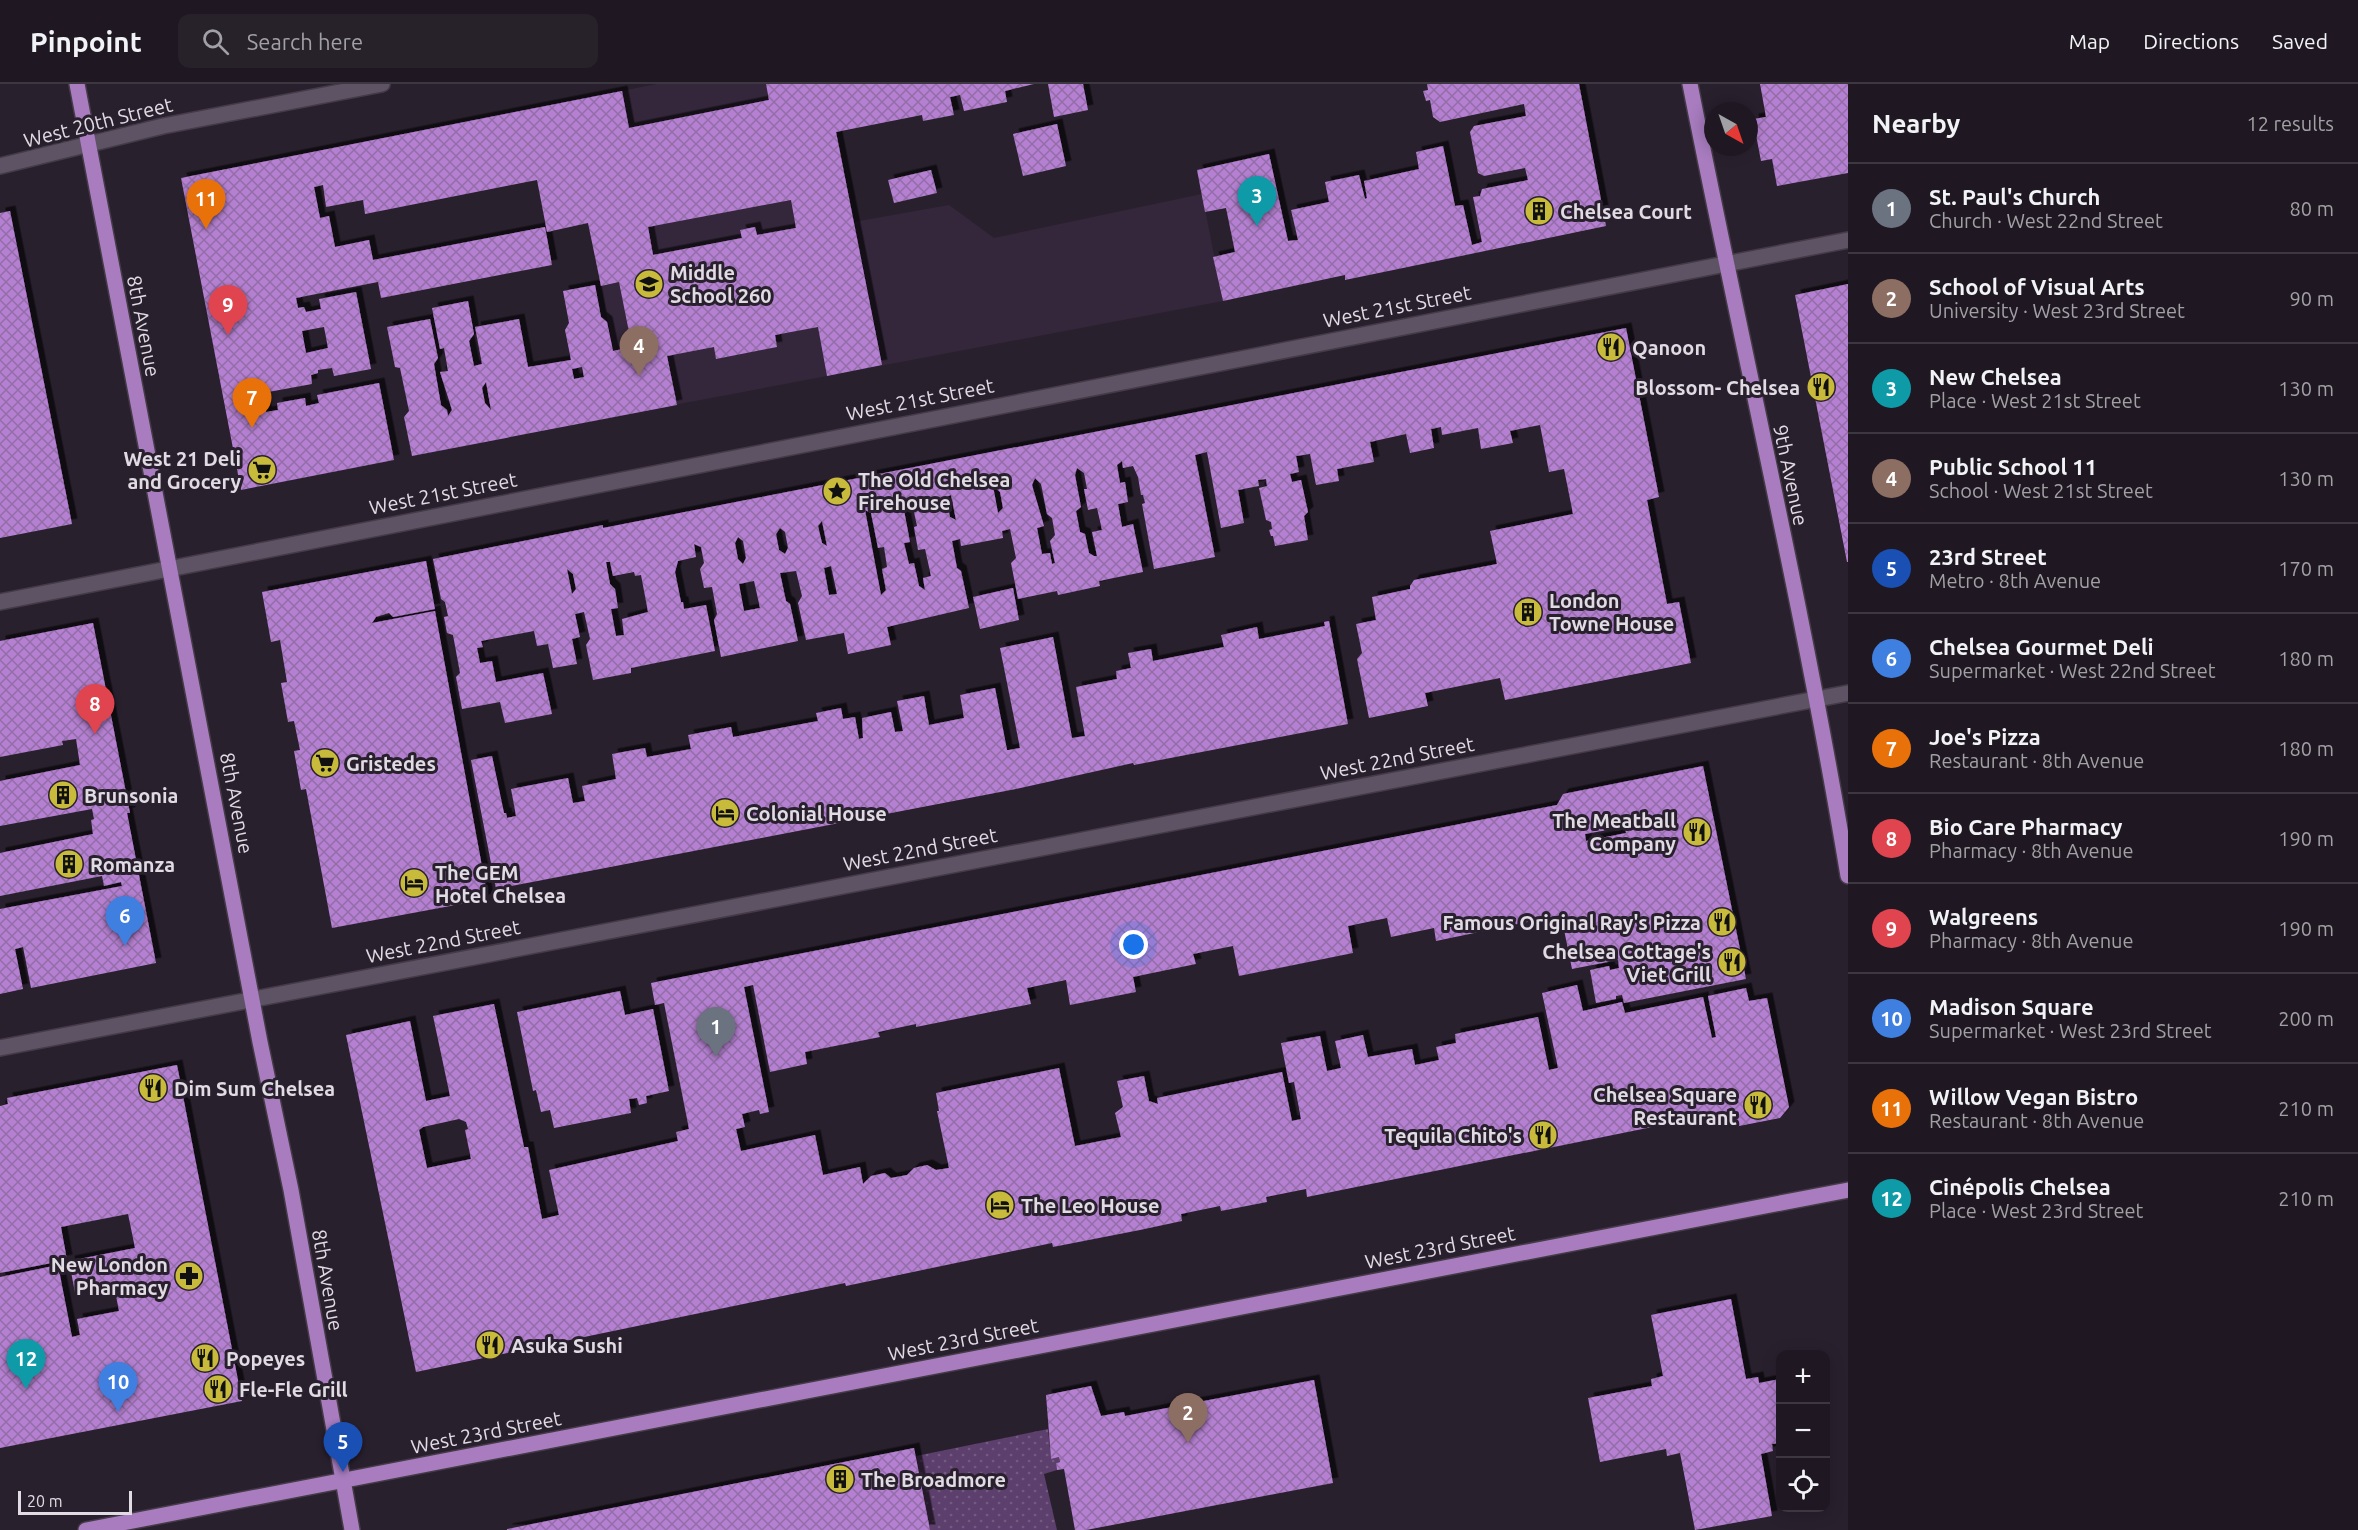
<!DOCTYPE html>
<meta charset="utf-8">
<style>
:root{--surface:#1f1822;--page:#27212a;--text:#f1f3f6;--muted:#a1a0a5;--line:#3c3740;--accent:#7c3aed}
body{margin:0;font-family:Ubuntu,sans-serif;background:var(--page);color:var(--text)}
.controls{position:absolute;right:18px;bottom:18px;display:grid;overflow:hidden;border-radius:12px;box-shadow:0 3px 15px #0003}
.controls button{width:54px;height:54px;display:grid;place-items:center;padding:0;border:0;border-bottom:2px solid var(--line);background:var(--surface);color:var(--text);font:30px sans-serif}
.compass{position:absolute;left:1704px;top:18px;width:54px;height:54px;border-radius:50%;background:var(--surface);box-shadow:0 3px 15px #0003;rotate:140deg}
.scale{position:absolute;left:18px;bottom:15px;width:114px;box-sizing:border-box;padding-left:6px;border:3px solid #e1dbe4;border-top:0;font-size:16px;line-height:21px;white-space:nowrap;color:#e1dbe4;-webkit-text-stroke:4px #29202e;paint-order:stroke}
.you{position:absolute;left:1134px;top:861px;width:21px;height:21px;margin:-15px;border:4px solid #fff;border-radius:50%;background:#1a73e8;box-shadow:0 0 0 9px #1a73e833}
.badge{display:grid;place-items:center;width:39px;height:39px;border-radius:50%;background:var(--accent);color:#fff;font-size:20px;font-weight:700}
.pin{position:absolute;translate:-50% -50px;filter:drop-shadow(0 2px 3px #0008)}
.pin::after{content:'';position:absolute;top:32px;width:21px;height:18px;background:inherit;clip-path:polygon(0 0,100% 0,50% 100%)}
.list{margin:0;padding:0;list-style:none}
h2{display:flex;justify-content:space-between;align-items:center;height:78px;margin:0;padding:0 24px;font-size:26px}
h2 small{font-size:20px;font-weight:400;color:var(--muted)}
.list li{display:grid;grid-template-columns:39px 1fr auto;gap:18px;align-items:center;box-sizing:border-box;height:90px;padding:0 24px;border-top:2px solid var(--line)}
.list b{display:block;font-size:22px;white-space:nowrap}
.list p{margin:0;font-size:20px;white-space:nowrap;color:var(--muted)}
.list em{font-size:20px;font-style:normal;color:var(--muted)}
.icon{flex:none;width:33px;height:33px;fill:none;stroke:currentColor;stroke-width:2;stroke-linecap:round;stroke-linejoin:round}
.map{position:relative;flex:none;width:1848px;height:1446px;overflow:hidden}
header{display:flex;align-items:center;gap:36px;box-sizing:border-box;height:84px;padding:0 30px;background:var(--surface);border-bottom:2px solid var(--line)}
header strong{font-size:28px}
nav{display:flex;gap:33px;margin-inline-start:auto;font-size:21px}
.search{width:420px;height:54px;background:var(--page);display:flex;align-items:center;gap:15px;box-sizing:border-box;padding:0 21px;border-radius:12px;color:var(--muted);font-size:22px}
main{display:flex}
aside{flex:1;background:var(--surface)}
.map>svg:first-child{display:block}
</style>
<header>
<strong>Pinpoint</strong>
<div class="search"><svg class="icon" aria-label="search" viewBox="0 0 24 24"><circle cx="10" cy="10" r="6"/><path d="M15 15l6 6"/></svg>Search here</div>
<nav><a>Map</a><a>Directions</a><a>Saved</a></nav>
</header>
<main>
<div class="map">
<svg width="1848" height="1446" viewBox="0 0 1848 1446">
<defs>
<pattern id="garden-dots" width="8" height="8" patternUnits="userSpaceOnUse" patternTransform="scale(1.5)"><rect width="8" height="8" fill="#5c3f6c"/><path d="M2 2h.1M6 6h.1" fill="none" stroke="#735a81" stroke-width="1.8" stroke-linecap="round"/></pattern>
<pattern id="building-cross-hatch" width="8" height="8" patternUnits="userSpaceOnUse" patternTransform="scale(1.5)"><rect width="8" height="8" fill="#b580d1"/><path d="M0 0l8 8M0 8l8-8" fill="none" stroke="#936da7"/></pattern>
<filter id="shadow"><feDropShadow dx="5.5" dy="-5.5" stdDeviation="0" flood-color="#0009"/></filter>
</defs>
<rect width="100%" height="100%" fill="#29202e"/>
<!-- built -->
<path fill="#34273b" d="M657,0H828L854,138L949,121L994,154L1202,110L1223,217L626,330L565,18Z"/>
<!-- garden -->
<path fill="url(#garden-dots)" d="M1048,1345L1051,1375L1059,1373L1060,1378L1056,1379L1057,1386L1044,1390L1057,1446H930L916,1372Z"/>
<!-- building -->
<path fill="url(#building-cross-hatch)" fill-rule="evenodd" filter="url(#shadow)" d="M766,0H1034L1005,7L1007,18L964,27L960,11L950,13L954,31L923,37L922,31L836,48L882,281L827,292L818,243L775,251L777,263L716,275L714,263L667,272L677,321L412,372L404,333L409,327L400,284L395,283L387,243L430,235L438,274L434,280L441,321L447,326L448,332L452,326L440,288L448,287L444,264L440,265L432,224L468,217L474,250L469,257L474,282L482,280L475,243L519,235L528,283L571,276L565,246L569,239L563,207L595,201L601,233L607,238L613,267L632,263L619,198L601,202L588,139L547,148L537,96L365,130L363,116L326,123L323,101L314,103L320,134L329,132L335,163L369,156L373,176L545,143L552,181L381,214L378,198L296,214L298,224L304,223L306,228L321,225L319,215L356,208L371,285L334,292L332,284L318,286V289L311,291L312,300L263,309L266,328L278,326L277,319L305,314L306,322L319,319L317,311L379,299L394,376L241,406L181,94L622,7L629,44L769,16ZM791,116L796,144L757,151L755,143L740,146L742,154L653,171L648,143ZM324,243L328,264L306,269L302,247ZM582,283L584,293L574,295L572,285ZM486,298L491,326L485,319L482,304Z
M1048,0H1083L1088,26L1054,33Z
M1427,0H1579L1606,142L1345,196V191L1223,217L1213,173L1235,168L1226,124L1205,128L1197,86L1269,70L1288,157L1298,156L1291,126L1329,118L1325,98L1359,91L1365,115L1367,114L1364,97L1419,85L1416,68L1443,62L1455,122L1463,121L1472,161L1482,158L1473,113L1480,112L1482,105L1528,96L1525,84L1484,92L1478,89L1470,48L1474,42L1526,32L1524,20L1440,38L1433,33L1430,16L1426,17L1423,7L1428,6Z
M1760,0H1848V89L1777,102L1772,75L1761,77L1753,35L1766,33Z
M1057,40L1066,82L1023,92L1013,50Z
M931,86L937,109L894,119L888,96Z
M10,127L72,440L0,454V129Z
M1848,200V478H1847L1795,211Z
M1626,244L1659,413L1647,416L1667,520L1679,518L1691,579L1505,616L1500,594L1425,609L1428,622L1369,634L1357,575L1362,569L1356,540L1376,536L1372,513L1410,505V502L1414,496L1497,480L1490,447L1573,430L1564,385L1549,388L1540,341L1510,347L1513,359L1481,365L1478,344L1442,351L1441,343L1431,345L1434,364L1410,369L1406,350L1370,358L1374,378L1337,385L1339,397L1316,401L1310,370L1296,372L1299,388L1290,390L1292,398L1301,396L1308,428L1304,432L1308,456L1275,462L1273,452H1271L1269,446L1272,445L1271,438L1266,436L1259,404L1267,402L1266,395L1258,396L1259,402L1238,406L1244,439L1221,444L1207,368L1195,371L1215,473L1154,485L1142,420L1145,419L1143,411H1141L1138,393L1133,382L1123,384L1122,377L1117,381L1120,399L1125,398L1128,418L1118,420L1122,443L1133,440L1143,488L1099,497L1100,502L1058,511L1057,507L1018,515L1011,479L1016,474L1010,445L1002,447L1003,454L961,462L960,455L952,457L957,484L961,487L969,524L887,543L891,561L848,570L844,549L806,556L798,519L802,512L796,487L780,489L786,517L790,520L798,557L721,573L714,536L717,530L712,503L704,504L700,485L704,479L701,463L694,460L696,473L678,477L675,488L681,518H683L684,525L706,521L715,567L631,584V589L593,596L586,561L590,555L584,528L575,530L580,553L572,555L577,580L553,584L548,560L537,562L534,547L481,557L483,563L477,564L480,579L492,577L496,598L543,589L552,630L505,639L500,618L462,625L456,593L460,589L453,551L447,549L444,533L448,532L445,518L441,515L433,475L603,441V444ZM1077,384L1084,389L1087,405H1084L1088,426L1097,424L1102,446L1092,448L1097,472H1094L1089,469L1085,450L1080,448L1076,427L1081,423L1075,391ZM1035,394L1041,400L1047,430L1052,434L1055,451L1050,457L1055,479L1052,480L1050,469L1042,470L1037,444L1044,442L1032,401ZM993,402L1000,408L1003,424L998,429ZM951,411L956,436L950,433L946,413ZM908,417L912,419L917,442L914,443L918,466L925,465L931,492L923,494L925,506L919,502L914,479L909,480L904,459L910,458L903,421ZM865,426L871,429L878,464L884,463L887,483L882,485L886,506L881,511ZM822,437L827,462L822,459L818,442ZM780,444L785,448L788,464L785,470L779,466L776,450ZM738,453L743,457L746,474L743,480L738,475L735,459ZM606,478H610L613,492L634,488L635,492L641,491L648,528L622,535L624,551L616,552L611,525L618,524L615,505L610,500ZM831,482L837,510L829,511L824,484ZM567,485L573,490L576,505L572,510ZM754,497L760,524L744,527L739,500Z
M426,477L435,525L393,533L389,529L376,533L372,539L435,527L488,815L332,844L306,705L301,706L294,667L300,666L294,637L288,638L281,599L287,598L280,556L271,558L262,508Z
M1013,504L1019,536L980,545L973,513Z
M1329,537L1348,640L1134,681L1133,679L1016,705L496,805L471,676L492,672L504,729H506L507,734L516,732L511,705L568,694L573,719L585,717L582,702L616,695L612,670L645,664L647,673L691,665L688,651L731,643L733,653L818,637L816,629L841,624L843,635L855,633L859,655L863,654L862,634L891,628L895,648L903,647L897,617L924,612L929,641L964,634L960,611L995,604L1007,666H1009L1020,664L1000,564L1053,553L1072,654L1085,652L1076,603L1117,595L1116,587L1131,584L1128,569L1151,565L1153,577L1224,563L1221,551L1257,543L1259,555L1325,542L1324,538Z
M93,539L130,729H127L156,879L31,904L23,863L15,865L23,905L0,910V825L122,802L121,798L104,802L102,792L0,812V769L93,750L91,736L94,735L92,725L0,742V697L80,681L76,655L62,657L63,661L0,673V557Z
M1703,682L1746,895L1624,919L1622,911L1616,912V915L1596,919L1590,886L1609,882L1610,886L1619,884L1618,876L1572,885L1561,831L1436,857L1434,844L1391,853L1387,834L1348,842L1353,869L1239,892L1233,862L1193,870L1196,880L1133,893L1136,908L1070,921L1066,896L1027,904L1031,920L916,943V940L878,948L880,953L805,968L807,980L770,988L753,901L744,903L769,1028L760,1030L759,1026L742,1030L745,1043L736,1045L741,1067L815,1051L823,1091L860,1083L863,1100L871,1092L885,1089L891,1094L907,1091L914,1084L927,1081L936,1086L949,1084L937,1027H939L936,1009L1059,984L1075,1062L1121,1053L1115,1029L1123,1023L1117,997L1144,992L1149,1017L1158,1020L1157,1014L1282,988L1292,1037L1301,1035L1294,998L1289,999L1281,959L1320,952L1327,987L1341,984L1335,957L1363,951L1368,973L1412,965L1415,981L1439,976L1436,963L1456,959L1455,950L1538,933L1549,986L1558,984L1542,909L1577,901L1583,927L1622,918L1625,929L1703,913L1712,954L1716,953L1708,912L1746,904L1749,917L1767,914L1789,1023L1780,1034L1734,1043L1731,1027L1307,1113L1306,1105L1266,1113L1267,1118L1221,1127L1220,1122L1181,1130L1182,1137L1140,1146L1053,1163L1052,1159L846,1202L845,1199L416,1288L346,951L410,937L426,1017L450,1012L433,932L494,920L524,1063H528L542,1135L559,1131L549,1086L678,1057L676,1048L689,1045L664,919L655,921L651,899L1557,721L1563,710ZM1625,743L1626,749L1586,757L1585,750ZM459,1035L466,1038L468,1045L465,1046L471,1075L427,1084L419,1046L423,1043Z
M620,907L625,931L653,925L669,1007L646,1012L647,1019L639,1021L637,1014L629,1015L631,1029L554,1044L550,1026L541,1028L536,1006L533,1007L517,928Z
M177,981L242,1317L0,1364V1193L58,1181L72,1253L80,1251L77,1235L119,1227L114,1202L75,1209L69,1177L135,1164L128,1130L61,1143L67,1176L0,1189V1022L8,1020L7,1014Z
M1731,1215L1746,1295L1758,1293L1759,1299L1780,1295V1359L1772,1360L1773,1367L1761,1370L1772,1432L1695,1446L1680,1369L1667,1372L1666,1365L1600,1378L1588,1314L1652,1302L1651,1295L1663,1292L1651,1231Z
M1314,1296L1333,1399L1086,1446H1075L1064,1385L1057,1386L1056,1379L1060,1378L1059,1373L1051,1375L1046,1311L1091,1302L1101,1332L1124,1328L1125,1332Z
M914,1364L930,1446H507V1445Z"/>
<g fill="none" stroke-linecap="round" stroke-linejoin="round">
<!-- minor casing -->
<g stroke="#443b47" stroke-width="18">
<path id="minor" d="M0,82L163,42L382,0
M0,518L1848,156
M0,964L1848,609"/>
</g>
<!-- major casing -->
<g stroke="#443b47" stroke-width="18">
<path id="major" d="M77,0L260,958L291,1106L352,1446
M1690,0C1742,264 1804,526 1848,792
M86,1446L1848,1106"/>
</g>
<!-- minor -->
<use href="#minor" stroke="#5e5364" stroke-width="15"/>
<!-- major -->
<use href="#major" stroke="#a87cbf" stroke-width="15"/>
</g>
<!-- icons -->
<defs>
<g id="building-disc" transform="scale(1.5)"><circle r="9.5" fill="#c8bb3b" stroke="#29202e"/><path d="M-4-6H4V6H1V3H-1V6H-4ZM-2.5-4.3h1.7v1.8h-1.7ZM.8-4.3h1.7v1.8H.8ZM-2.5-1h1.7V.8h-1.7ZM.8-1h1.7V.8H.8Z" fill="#111"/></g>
<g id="school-disc" transform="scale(1.5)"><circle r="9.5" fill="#c8bb3b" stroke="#29202e"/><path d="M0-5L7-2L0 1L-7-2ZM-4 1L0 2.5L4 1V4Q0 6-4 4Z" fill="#111"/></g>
<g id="restaurant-disc" transform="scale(1.5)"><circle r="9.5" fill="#c8bb3b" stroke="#29202e"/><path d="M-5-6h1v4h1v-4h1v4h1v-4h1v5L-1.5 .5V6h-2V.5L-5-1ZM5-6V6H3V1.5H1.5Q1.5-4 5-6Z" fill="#111"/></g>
<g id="supermarket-disc" transform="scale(1.5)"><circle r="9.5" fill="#c8bb3b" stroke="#29202e"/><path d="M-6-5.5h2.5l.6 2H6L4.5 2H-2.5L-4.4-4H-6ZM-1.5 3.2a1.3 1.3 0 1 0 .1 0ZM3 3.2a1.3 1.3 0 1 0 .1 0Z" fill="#111"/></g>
<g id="sight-disc" transform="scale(1.5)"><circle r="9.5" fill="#c8bb3b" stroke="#29202e"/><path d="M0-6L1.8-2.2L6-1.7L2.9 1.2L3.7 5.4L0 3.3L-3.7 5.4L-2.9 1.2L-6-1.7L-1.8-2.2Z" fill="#111"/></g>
<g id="hotel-disc" transform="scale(1.5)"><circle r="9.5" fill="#c8bb3b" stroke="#29202e"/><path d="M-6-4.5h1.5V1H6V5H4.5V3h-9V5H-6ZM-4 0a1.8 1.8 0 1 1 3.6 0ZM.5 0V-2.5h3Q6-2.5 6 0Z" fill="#111"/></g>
<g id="pharmacy-disc" transform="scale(1.5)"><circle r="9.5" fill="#c8bb3b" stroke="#29202e"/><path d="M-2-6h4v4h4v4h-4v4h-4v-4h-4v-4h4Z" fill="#111"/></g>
</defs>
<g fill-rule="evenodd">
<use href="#building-disc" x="1539" y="127"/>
<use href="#school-disc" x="649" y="200"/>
<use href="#restaurant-disc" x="1611" y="263"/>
<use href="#restaurant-disc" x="1821" y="303"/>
<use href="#supermarket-disc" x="262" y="386"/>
<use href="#sight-disc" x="837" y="407"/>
<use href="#building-disc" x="1528" y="528"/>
<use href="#supermarket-disc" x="325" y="679"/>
<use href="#building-disc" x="63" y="711"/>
<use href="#hotel-disc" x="725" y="729"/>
<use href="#restaurant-disc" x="1697" y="748"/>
<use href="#building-disc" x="69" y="780"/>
<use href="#hotel-disc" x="414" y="799"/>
<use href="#restaurant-disc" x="1722" y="838"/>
<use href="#restaurant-disc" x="1732" y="878"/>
<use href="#restaurant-disc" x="153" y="1004"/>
<use href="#restaurant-disc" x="1758" y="1021"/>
<use href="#restaurant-disc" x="1543" y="1051"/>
<use href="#hotel-disc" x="1000" y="1121"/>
<use href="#pharmacy-disc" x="189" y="1192"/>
<use href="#restaurant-disc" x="490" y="1261"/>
<use href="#restaurant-disc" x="205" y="1274"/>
<use href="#restaurant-disc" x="218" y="1305"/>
<use href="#building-disc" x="840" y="1395"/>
</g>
<g text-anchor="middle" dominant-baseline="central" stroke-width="6" stroke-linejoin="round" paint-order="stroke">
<!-- street labels -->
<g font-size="20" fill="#e1dbe4" stroke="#29202e">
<text transform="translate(98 38) rotate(-14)">West 20th Street</text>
<text transform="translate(1397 222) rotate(-11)">West 21st Street</text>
<text transform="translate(144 242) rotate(79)">8th Avenue</text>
<text transform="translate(920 315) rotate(-11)">West 21st Street</text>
<text transform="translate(1791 391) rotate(78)">9th Avenue</text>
<text transform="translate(443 409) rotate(-11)">West 21st Street</text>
<text transform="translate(1397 674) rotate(-11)">West 22nd Street</text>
<text transform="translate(237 719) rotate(79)">8th Avenue</text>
<text transform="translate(920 765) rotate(-11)">West 22nd Street</text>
<text transform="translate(443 857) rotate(-11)">West 22nd Street</text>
<text transform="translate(1440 1163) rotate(-11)">West 23rd Street</text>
<text transform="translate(328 1196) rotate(80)">8th Avenue</text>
<text transform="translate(963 1255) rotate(-11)">West 23rd Street</text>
<text transform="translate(486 1348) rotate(-11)">West 23rd Street</text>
</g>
<!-- poi labels -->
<g font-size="20" font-weight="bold" fill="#e1dbe4" stroke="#29202e" text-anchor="start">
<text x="1560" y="127">Chelsea Court</text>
<text x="670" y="188">Middle<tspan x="670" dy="23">School 260</tspan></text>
<text x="1632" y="263">Qanoon</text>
<text x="1800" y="303" text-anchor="end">Blossom- Chelsea</text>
<text x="241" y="374" text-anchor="end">West 21 Deli<tspan x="241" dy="23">and Grocery</tspan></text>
<text x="858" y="395">The Old Chelsea<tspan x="858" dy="23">Firehouse</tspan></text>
<text x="1549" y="516">London<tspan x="1549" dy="23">Towne House</tspan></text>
<text x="346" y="679">Gristedes</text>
<text x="84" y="711">Brunsonia</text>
<text x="746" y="729">Colonial House</text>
<text x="1676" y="736" text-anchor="end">The Meatball<tspan x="1676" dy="23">Company</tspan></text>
<text x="90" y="780">Romanza</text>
<text x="435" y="788">The GEM<tspan x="435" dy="23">Hotel Chelsea</tspan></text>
<text x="1701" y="838" text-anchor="end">Famous Original Ray's Pizza</text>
<text x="1711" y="867" text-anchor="end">Chelsea Cottage's<tspan x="1711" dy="23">Viet Grill</tspan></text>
<text x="174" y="1004">Dim Sum Chelsea</text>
<text x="1737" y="1010" text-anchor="end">Chelsea Square<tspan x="1737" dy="23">Restaurant</tspan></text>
<text x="1522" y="1051" text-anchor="end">Tequila Chito's</text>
<text x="1021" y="1121">The Leo House</text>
<text x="168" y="1180" text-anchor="end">New London<tspan x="168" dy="23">Pharmacy</tspan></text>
<text x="511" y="1261">Asuka Sushi</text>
<text x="226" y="1274">Popeyes</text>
<text x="239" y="1305">Fle-Fle Grill</text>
<text x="861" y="1395">The Broadmore</text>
</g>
</g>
</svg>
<div class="controls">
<button>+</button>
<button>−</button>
<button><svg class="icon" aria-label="locate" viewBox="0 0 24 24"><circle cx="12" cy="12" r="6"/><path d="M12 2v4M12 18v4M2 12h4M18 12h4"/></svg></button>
</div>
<svg class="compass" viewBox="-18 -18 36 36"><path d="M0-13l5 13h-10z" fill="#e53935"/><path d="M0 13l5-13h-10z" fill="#a1a0a5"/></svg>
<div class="scale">20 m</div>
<div class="you"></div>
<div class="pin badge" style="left:716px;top:973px;background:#6b7280">1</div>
<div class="pin badge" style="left:1188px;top:1359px;background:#8d6e63">2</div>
<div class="pin badge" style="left:1257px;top:142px;background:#0f9aa8">3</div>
<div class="pin badge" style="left:639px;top:292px;background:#8d6e63">4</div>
<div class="pin badge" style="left:343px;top:1388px;background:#1a4fb4">5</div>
<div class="pin badge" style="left:125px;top:862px;background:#3f7fe0">6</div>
<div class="pin badge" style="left:252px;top:344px;background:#e8710a">7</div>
<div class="pin badge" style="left:95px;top:650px;background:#e0444e">8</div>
<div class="pin badge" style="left:228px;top:251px;background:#e0444e">9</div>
<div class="pin badge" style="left:118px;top:1328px;background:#3f7fe0">10</div>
<div class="pin badge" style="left:206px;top:145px;background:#e8710a">11</div>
<div class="pin badge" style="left:26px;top:1305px;background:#0f9aa8">12</div>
</div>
<aside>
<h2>Nearby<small>12 results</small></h2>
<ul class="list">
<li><span class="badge" style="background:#6b7280">1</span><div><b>St. Paul's Church</b><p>Church · West 22nd Street</p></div><em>80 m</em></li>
<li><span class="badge" style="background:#8d6e63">2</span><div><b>School of Visual Arts</b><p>University · West 23rd Street</p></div><em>90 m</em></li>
<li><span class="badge" style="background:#0f9aa8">3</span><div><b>New Chelsea</b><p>Place · West 21st Street</p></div><em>130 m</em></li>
<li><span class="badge" style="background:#8d6e63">4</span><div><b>Public School 11</b><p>School · West 21st Street</p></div><em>130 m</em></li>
<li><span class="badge" style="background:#1a4fb4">5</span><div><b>23rd Street</b><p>Metro · 8th Avenue</p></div><em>170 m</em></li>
<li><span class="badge" style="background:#3f7fe0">6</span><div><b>Chelsea Gourmet Deli</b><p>Supermarket · West 22nd Street</p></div><em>180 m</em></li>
<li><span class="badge" style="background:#e8710a">7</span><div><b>Joe's Pizza</b><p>Restaurant · 8th Avenue</p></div><em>180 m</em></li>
<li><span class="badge" style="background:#e0444e">8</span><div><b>Bio Care Pharmacy</b><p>Pharmacy · 8th Avenue</p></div><em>190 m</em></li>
<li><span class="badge" style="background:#e0444e">9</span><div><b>Walgreens</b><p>Pharmacy · 8th Avenue</p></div><em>190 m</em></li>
<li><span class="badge" style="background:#3f7fe0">10</span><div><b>Madison Square</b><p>Supermarket · West 23rd Street</p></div><em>200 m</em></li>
<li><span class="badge" style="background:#e8710a">11</span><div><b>Willow Vegan Bistro</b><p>Restaurant · 8th Avenue</p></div><em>210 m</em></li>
<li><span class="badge" style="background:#0f9aa8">12</span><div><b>Cinépolis Chelsea</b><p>Place · West 23rd Street</p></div><em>210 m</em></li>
</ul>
</aside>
</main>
